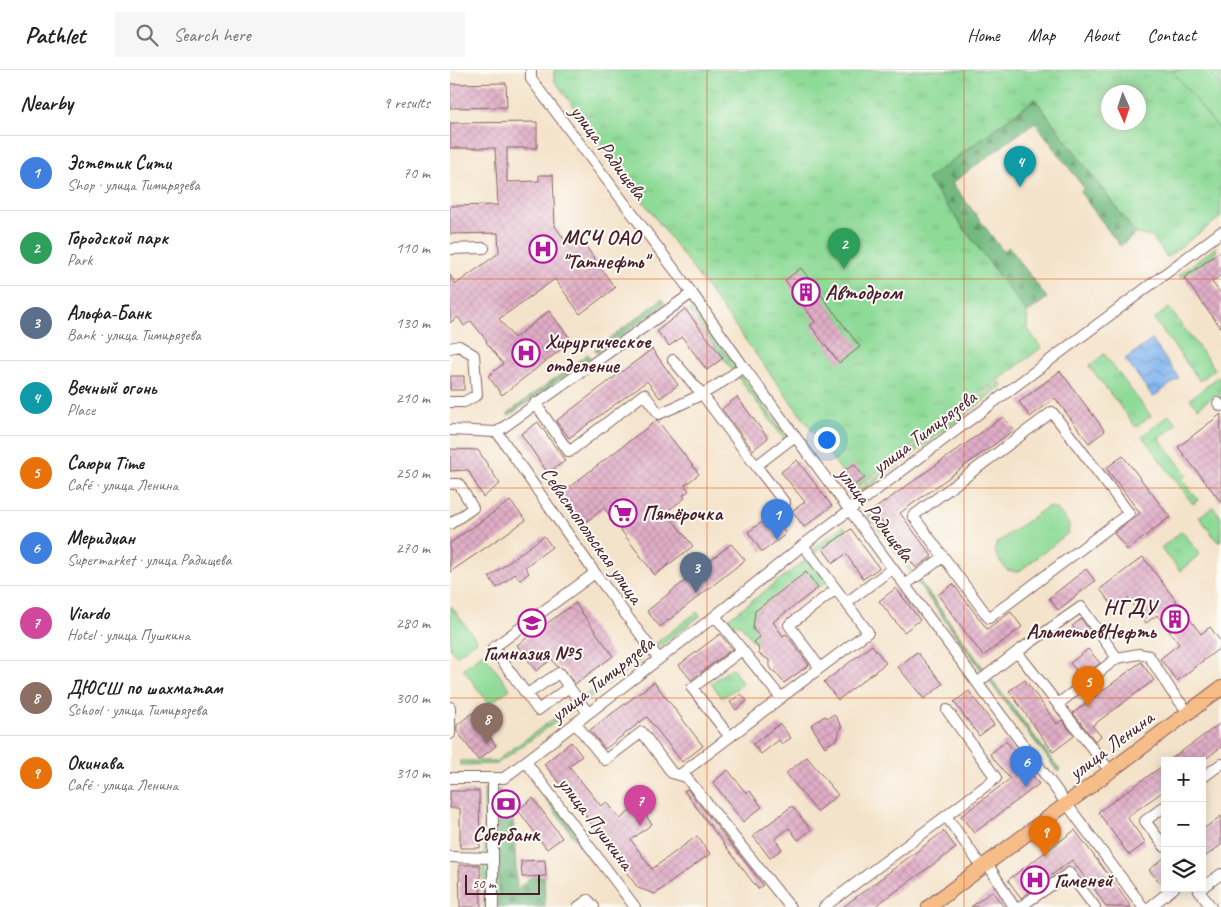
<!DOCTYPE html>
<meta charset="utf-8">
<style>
:root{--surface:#fff;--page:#f6f6f6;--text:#222;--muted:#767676;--line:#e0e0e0;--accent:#111827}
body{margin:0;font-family:Caveat,sans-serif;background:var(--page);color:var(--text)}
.controls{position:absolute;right:15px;bottom:15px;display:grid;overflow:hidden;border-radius:0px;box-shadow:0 2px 12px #0003}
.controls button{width:45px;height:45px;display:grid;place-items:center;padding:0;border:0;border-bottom:1px solid var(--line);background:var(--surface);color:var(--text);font:25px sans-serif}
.compass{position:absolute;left:651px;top:15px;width:45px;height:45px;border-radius:50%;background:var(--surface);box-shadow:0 2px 12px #0003;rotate:177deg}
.scale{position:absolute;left:15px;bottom:12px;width:75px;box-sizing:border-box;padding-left:5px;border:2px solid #4a1f2b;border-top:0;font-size:14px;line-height:18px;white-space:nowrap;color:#4a1f2b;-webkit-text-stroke:4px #fdfcf7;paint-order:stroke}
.you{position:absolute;left:376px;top:369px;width:18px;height:18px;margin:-12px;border:4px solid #fff;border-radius:50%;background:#1a73e8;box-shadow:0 0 0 8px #1a73e833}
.badge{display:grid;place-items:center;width:32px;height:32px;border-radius:50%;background:var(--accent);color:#fff;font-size:16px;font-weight:700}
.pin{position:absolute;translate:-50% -41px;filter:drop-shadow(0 1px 2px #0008)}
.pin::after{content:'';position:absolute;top:26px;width:18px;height:15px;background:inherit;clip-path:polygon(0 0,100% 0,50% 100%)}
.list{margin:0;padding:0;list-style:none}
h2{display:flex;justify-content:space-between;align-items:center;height:65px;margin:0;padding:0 20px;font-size:21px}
h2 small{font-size:16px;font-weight:400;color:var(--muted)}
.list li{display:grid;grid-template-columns:32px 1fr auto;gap:15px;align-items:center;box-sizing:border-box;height:75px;padding:0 20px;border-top:1px solid var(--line)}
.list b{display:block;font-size:19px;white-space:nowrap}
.list p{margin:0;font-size:16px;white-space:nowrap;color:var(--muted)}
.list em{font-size:16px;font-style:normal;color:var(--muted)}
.icon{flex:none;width:28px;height:28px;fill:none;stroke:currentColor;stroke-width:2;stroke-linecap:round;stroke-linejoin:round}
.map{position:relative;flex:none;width:771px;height:837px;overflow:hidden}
header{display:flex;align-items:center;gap:30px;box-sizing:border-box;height:70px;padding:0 25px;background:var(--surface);border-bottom:1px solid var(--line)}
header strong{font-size:24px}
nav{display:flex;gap:28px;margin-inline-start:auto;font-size:18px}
.search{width:350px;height:45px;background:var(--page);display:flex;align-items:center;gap:12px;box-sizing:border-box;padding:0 18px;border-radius:0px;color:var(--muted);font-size:19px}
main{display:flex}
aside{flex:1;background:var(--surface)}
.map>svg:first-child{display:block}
</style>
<header>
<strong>Pathlet</strong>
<div class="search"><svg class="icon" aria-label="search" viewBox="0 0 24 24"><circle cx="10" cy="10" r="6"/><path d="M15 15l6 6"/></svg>Search here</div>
<nav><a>Home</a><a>Map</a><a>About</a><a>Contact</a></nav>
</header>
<main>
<aside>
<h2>Nearby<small>9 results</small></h2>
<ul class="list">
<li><span class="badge" style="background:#3f7fe0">1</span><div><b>Эстетик Сити</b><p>Shop · улица Тимирязева</p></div><em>70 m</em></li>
<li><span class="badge" style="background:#2e9e5b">2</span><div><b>Городской парк</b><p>Park</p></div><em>110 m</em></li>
<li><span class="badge" style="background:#5c6f8a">3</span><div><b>Альфа-Банк</b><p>Bank · улица Тимирязева</p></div><em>130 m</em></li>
<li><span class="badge" style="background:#0f9aa8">4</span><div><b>Вечный огонь</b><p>Place</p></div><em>210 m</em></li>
<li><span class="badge" style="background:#e8710a">5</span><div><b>Саюри Time</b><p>Café · улица Ленина</p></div><em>250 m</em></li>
<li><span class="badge" style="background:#3f7fe0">6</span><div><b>Меридиан</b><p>Supermarket · улица Радищева</p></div><em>270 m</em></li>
<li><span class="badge" style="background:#d1479c">7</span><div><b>Viardo</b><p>Hotel · улица Пушкина</p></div><em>280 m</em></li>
<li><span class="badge" style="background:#8d6e63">8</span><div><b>ДЮСШ по шахматам</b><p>School · улица Тимирязева</p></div><em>300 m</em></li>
<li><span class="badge" style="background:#e8710a">9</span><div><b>Окинава</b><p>Café · улица Ленина</p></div><em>310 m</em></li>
</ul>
</aside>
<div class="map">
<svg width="771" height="837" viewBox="0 0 771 837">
<defs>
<pattern id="grass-tufts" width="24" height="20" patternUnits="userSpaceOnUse" patternTransform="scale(1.25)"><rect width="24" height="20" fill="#8eda97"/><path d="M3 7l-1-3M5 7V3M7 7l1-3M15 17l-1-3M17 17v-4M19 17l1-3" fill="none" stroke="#7cbb82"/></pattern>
<pattern id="forest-firs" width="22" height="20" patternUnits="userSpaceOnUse" patternTransform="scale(1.25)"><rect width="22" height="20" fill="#72ba80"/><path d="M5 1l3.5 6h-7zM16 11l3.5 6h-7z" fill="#609769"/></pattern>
<pattern id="water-waves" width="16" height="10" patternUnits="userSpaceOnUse" patternTransform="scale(1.25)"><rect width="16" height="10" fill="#81b5ee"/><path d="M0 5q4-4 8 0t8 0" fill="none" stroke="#6c93c1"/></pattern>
<pattern id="building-cross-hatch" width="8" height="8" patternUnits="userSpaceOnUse" patternTransform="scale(1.25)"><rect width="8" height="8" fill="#dfadc6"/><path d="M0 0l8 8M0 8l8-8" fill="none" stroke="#c194aa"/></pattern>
</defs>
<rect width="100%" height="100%" fill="#fdfcf7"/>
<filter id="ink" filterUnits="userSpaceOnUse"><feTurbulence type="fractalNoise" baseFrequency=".02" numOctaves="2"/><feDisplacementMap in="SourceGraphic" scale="10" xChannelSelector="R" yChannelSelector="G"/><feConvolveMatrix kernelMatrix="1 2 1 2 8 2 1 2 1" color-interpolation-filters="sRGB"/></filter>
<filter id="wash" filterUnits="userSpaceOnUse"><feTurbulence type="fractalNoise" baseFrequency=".0096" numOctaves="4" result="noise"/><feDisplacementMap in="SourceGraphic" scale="20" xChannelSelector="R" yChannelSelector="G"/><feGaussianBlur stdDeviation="1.12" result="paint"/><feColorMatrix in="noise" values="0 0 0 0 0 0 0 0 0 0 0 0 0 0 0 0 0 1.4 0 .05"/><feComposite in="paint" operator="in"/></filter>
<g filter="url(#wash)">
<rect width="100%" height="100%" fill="#f4e3cb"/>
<!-- grass -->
<path fill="url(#grass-tufts)" stroke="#6c7c61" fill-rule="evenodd" d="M104,0H771V147L717,187L702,167L686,164L585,29L477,109L577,243L578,259L591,278L405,419L104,10ZM658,22H688V52H658Z
M766,177V183L732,208L729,205Z
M719,238L765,299L750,311L704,249Z
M243,239L289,301L285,304L239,240Z
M654,284L701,346L686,357L639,296Z
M292,306L337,367L335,370L288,307Z
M768,307L771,311V330L766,324L748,338L740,329Z
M550,312L553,316L407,426L405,423Z
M719,345L727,354L709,368L737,405L732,409L748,430L743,434L692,366Z
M763,437L771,447V470L768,472L749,447Z
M420,444L466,506L464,507L418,445Z
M394,456L397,460L364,484L363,478Z
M732,461L750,484L730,501L711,478Z
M358,488L377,512L368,518L356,503L303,559L310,567L304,572L290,554H282L278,549Z
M247,542L250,546L209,577L206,573Z
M189,586L192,590L47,694L10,695V691H46Z
M282,598L293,614L272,628L261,613Z
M34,719H40V785H34Z
M50,719L49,837H44L45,723Z
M33,791H40V837H34Z"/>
<!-- forest -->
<path fill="url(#forest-firs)" stroke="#5e6c56" d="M585,29L686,164L670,176L630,122L634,118L585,52L502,113L553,181L559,177L597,228L577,243L477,109Z
M212,229L215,234L147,283L144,280Z
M138,284L140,288L58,346V343Z
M467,507L537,603L535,605L465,509Z
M539,606L610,700L608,702L536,607Z
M80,708H85L147,790L143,793Z
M62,723L67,819L82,806H94L95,837H49L50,726Z"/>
<!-- pitch -->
<path fill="#8eda97" stroke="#6c7c61" d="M722,0H758L771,17V62Z
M597,437L607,439L619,454L618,463L571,500L566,502L557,500C550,491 540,483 548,472Z
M1,536L27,571L6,586L0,578Z
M33,583L60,619L39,634L13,599Z"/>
<!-- water -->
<path fill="url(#water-waves)" stroke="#666a8c" d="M702,270L729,308L703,327L675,289Z"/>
<g id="blocks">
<!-- building -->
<path fill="url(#building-cross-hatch)" d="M56,13L57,37L0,38V14Z
M87,52V78H57V112L89,111V105H103L105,156L119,176L130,168L165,218L130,244L105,209L49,249L64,268L99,241L122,271L52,325L38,306L53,294L36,272L37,271L21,251L14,256L8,247L0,253V205L6,214L49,183L48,163L0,164V136L48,135L45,78H0V53Z
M771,181V205L762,212L771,224V258L734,208Z
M351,198L410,277L389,293L360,255L365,252L335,210Z
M235,239L273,288L257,300L232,267L219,276L207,261Z
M202,279L228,315L210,328L197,311L119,368L106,351Z
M610,301L655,361L639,373L605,328L580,347L569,332Z
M0,306H14V320H0Z
M287,327L318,368L303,380L272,339Z
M771,344V432L728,377Z
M553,347L564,360L450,443L482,486L466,498L423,440Z
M207,350L249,404L235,415L239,421L233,425L235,428L216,442L243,476L205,505L154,438L133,454L110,424Z
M88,352L115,391L98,403L71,364Z
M0,379L28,380L50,414L33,427L18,400L0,401Z
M673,386L720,447L677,480L664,463L690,443L656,398Z
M347,390L382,436L354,457L342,441L355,432L331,402Z
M404,394L415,408L404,415L394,401Z
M60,431L76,450L0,502V473Z
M322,445L336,464L312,482L298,462Z
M401,459L429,498L413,509L396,484L383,493L373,479Z
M94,466L102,477L75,497L79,503L70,510L65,504L47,518L39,507Z
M281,474L295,490L210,557L197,541Z
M693,487L751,564L760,557L771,572V577L727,611L710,589L729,574L707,545L696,553L678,528L664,538L650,519Z
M636,499L645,511L608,540L599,528Z
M356,502L368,518L323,552L333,566L336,564L359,595L334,613L325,602L321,600L319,596V590L309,584L308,577L304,572L310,567L303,559L305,541Z
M503,514L537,559L561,542L572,557L533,586L488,525Z
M446,518L470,550L454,562L429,531Z
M125,533L163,586L125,614L114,599L107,597L102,589L86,601L67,575Z
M631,549L641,563L633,569L622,556Z
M270,564L282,579L241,610L229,595Z
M422,575L436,593L388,630L374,612Z
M638,579L650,593L632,607L620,593Z
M467,582L493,614L474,629L448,597Z
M691,592L704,610L642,656L651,666L645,671L623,643Z
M575,610L607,654L612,650L624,666L603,682L559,621Z
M204,612L253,676L232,692L197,647L155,679L140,660Z
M519,621L544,655L529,666L504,632Z
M291,624L297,631L286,640L280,632Z
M22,643L46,676L28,690L7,661V655Z
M384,644L392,657L390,658L388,668L375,677L361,655L375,646L378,648Z
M771,653V677L753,691H718Z
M330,654L341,668L332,674L329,670L311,684L303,674Z
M556,671L589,714L524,763L511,746L560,709L540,684Z
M121,672L132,686L119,696L151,736L157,732L170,749L188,735L202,754L181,770L202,799L247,766L260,784L205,824L188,818L136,747H137L94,694Z
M357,687L388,725L367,742L336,703Z
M715,694V720L677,747L696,773L679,785L648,742Z
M278,700L296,723L300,721L312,737L293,752L263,712Z
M237,719L313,815L308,819L234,721Z
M0,721H29L30,778H10V738H0Z
M83,728L112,768L97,779L68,740Z
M342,736L361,760L348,770L339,758L325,769L332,779L320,788L303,766Z
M771,746V775L752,789V760Z
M625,760L667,817L681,837H656L642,815L641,816L622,790L571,828L558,810Z
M494,761L506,778L424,837H393Z
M715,787V817H714L699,800Z
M95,790L96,806L72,807L71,791Z
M9,795H30L31,837H10Z
M542,821L554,837H521Z"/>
</g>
</g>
<g filter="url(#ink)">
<use href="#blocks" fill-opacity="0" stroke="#866463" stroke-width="1"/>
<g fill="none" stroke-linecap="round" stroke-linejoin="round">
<!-- minor casing -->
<g stroke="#866463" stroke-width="12">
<path id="minor" d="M81,0V9L242,223L293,296L693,837
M0,179L34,178
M0,278L9,276L24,285L27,325L14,332H0
M223,290L252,324L306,396L345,366
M85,333L119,382L194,324L209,344C239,331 269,318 293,296
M768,333L771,336
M602,342L679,443L539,548L463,446Z
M0,360L47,362L242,223
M47,362L145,503L208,588
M306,396L335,433
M0,414H9L23,438L0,454
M353,475L418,562L370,598
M455,515L493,487
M396,533L443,498
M265,546L331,628
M567,582L631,537L667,588L689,584L699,586L722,622L738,642
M527,613L567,582L660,701
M77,624L109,603L119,617
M608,634L667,588
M0,637V664
M138,643L119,617L88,640L43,578L145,503
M125,653L155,690L192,662L222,703L236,707L340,837
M280,667L242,618L292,580
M76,692L185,837
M231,704L370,598L339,555L386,519
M0,708H54L265,546L353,475L771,162
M752,708L771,694
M715,736L695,751L715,777
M496,746L546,708L497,640
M0,787L43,788
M537,793L564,837
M752,818L749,821L761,837
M752,818L771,804
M43,837V709
M128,837L138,830L144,837
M374,837L496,746L532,797
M570,837L619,803L645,837
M700,837L724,818"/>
</g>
<!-- major casing -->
<g stroke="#866463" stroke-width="16">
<path id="major" d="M479,837L771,618"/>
</g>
<!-- minor -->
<use href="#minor" stroke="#fff" stroke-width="10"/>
<!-- major -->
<use href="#major" stroke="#f7bd88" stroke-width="14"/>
</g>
</g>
<!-- grid -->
<path fill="none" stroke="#e0560e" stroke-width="1" stroke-opacity="0.55" d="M257,0V837M514,0V837M0,209H771M0,418H771M0,628H771"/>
<!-- icons -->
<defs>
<g id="hospital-ring" transform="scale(1.4375)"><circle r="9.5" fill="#fdfcf7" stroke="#b5179e" stroke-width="1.5"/><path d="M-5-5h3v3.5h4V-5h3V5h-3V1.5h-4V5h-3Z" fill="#b5179e"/></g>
<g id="building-ring" transform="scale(1.4375)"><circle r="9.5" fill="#fdfcf7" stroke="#b5179e" stroke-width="1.5"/><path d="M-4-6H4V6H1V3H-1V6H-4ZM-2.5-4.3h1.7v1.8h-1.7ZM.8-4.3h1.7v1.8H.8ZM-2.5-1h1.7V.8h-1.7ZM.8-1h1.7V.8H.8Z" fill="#b5179e"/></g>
<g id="supermarket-ring" transform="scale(1.4375)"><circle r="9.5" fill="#fdfcf7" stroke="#b5179e" stroke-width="1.5"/><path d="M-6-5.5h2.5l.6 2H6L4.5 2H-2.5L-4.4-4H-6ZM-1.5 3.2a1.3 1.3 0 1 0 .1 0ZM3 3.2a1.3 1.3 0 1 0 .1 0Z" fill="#b5179e"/></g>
<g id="school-ring" transform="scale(1.4375)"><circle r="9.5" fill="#fdfcf7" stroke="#b5179e" stroke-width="1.5"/><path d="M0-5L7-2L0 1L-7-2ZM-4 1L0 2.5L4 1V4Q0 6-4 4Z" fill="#b5179e"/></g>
<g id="bank-ring" transform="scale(1.4375)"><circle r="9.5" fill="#fdfcf7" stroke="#b5179e" stroke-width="1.5"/><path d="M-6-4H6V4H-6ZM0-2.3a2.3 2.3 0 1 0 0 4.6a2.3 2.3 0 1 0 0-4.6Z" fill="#b5179e"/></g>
</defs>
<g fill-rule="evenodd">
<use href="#hospital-ring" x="93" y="179"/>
<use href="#building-ring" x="356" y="222"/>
<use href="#hospital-ring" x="76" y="283"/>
<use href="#supermarket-ring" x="173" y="443"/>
<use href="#building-ring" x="725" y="549"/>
<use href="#school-ring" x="82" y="553"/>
<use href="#bank-ring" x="56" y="734"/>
<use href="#hospital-ring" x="585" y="810"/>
</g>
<g text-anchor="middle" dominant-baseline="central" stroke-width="4" stroke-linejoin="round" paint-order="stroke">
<!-- street labels -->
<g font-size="21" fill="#4a1f2b" stroke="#fdfcf7">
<text transform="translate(159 82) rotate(53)">улица Радищева</text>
<text transform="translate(474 362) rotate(-37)">улица Тимирязева</text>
<text transform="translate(426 444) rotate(53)">улица Радищева</text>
<text transform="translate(142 465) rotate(55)">Севастопольская улица</text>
<text transform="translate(152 609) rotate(-38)">улица Тимирязева</text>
<text transform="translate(661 675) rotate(-37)">улица Ленина</text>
<text transform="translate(146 753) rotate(53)">улица Пушкина</text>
</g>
<!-- poi labels -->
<g font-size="21" font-weight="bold" fill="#4a1f2b" stroke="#fdfcf7" text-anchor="start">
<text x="112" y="167">МСЧ ОАО<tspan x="112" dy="24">"Татнефть"</tspan></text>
<text x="375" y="222">Автодром</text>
<text x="95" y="271">Хирургическое<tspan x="95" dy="24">отделение</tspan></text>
<text x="192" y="443">Пятёрочка</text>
<text x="706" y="537" text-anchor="end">НГДУ<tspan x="706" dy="24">АльметьевНефть</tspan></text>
<text x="82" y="583" text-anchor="middle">Гимназия №5</text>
<text x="56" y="764" text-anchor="middle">Сбербанк</text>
<text x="604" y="810">Гименей</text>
</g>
</g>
</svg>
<div class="controls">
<button>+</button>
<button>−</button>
<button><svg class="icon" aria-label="layers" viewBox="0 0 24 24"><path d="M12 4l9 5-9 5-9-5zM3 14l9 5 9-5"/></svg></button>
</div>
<svg class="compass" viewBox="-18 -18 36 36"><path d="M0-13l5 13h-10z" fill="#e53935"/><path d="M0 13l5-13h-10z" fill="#767676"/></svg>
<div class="scale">50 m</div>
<div class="you"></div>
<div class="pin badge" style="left:327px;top:470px;background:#3f7fe0">1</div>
<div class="pin badge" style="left:394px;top:199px;background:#2e9e5b">2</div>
<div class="pin badge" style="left:246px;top:523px;background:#5c6f8a">3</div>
<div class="pin badge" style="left:570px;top:117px;background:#0f9aa8">4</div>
<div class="pin badge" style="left:638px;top:637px;background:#e8710a">5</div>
<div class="pin badge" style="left:576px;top:717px;background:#3f7fe0">6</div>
<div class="pin badge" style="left:190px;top:756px;background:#d1479c">7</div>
<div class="pin badge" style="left:37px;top:674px;background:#8d6e63">8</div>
<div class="pin badge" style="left:595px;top:787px;background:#e8710a">9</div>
</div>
</main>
